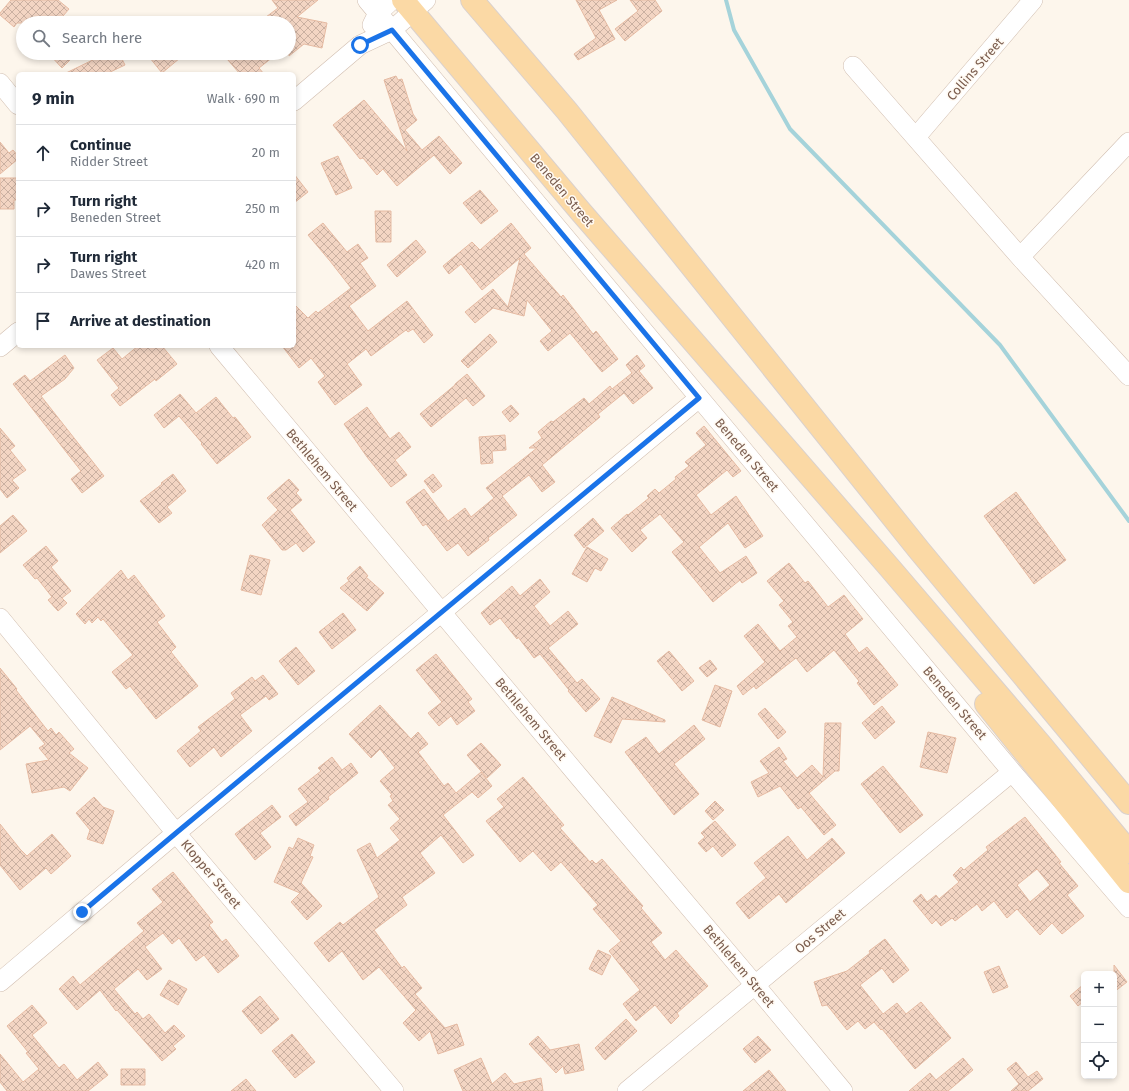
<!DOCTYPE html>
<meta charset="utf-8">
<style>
:root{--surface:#fff;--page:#f6f6f7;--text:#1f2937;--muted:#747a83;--line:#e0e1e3}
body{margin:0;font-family:"Fira Sans",sans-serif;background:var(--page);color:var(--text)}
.controls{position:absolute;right:12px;bottom:12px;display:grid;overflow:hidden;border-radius:6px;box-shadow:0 2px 6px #0003}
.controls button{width:36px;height:36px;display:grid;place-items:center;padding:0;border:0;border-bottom:1px solid var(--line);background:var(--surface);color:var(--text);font:20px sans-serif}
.stop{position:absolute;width:12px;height:12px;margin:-9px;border:3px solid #1a73e8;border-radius:50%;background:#fff}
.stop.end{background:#1a73e8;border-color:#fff;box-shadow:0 1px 4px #0008}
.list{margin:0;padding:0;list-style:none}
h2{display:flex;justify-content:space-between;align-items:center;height:52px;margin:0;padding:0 16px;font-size:17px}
h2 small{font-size:13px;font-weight:400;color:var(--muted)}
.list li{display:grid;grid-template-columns:26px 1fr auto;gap:12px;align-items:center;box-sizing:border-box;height:56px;padding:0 16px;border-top:1px solid var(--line)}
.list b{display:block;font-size:15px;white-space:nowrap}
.list p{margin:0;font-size:13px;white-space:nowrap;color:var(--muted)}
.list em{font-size:13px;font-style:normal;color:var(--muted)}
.icon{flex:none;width:22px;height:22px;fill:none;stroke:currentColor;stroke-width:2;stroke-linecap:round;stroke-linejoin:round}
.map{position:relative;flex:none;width:1129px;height:1091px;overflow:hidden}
.search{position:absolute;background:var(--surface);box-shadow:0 2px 6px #0003;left:16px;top:16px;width:280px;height:44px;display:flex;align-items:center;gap:10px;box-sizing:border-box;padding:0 14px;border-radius:22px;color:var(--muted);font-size:15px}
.panel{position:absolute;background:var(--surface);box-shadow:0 2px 6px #0003;left:16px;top:72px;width:280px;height:276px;border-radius:6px}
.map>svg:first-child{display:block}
</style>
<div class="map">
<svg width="1129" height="1091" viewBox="0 0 1129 1091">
<defs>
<pattern id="building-cross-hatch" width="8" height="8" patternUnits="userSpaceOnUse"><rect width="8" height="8" fill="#f3d5c3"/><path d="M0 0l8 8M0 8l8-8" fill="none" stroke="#cab0a1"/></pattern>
</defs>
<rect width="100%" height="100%" fill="#fdf6ec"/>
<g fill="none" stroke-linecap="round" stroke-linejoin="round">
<!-- stream -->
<path stroke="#a5d3da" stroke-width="4" d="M726,0L734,30L790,129L1000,345L1129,521"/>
</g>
<!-- building -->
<path fill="url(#building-cross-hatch)" stroke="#e6bba3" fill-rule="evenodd" d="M11,0H58L69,9L57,23H17L14,27L0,15V13Z
M272,0H318L297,17L327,23L322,48L304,44L289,56V23H258L278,8Z
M576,0H617L599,10L615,39L578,60L574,54L596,38Z
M630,0H655L662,11L625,41L615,29L638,11Z
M48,53H77L62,68Z
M107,53H119L125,65L106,74H64Z
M146,53H186L162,73Z
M234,53H278L259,68L264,74H240L227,59Z
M396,76L398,80L402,79L413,114L417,120L405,130L422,150L439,136L462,163L450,174L434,155L397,186L383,169L377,175L363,158L360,159L333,125L364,100L407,151L384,80Z
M0,142L9,153L13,150L18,156V159L0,174Z
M338,156L352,188L336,195L321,163Z
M294,174L308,192L294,203Z
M0,178H18V200H14V209H0Z
M480,190L498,211L481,224L463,203Z
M375,211H391V242H376Z
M323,223L347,252L358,244L368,258L360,263L376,286L349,306L368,331L407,301L433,335L424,343L413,329L408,332L406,330L371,356L366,349L347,364L362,385L335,405L318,382L325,376L311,358L299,368L282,346H294V304L308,318L316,311L318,313L351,288L330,261L308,235Z
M511,223L531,248L524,254L561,297L563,295L593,334L596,331L618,359L602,372L570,333L548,351L540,341L552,331L527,300L524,316L493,308L475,323L465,312L493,289L508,307L520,258L482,290L461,264L449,274L443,266L472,242L480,250Z
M416,240L426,252L397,277L387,265Z
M490,334L497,342L468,368L461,361Z
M138,346H162L177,364L156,381L155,379L120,406L111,395L119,388L97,360L113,348L122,359Z
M65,355L74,368L65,379L41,396L104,476L82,493L71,479L81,471L13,384L25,375L30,381Z
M637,355L645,366L639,371L653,388L633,404L624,393L598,414L600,417L542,465L555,482L542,492L529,475L502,496L517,515L488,538L489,540L468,556L458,543L447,551L426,524L423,526L406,502L424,489L448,521L465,508L471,517L494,498L486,488L537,448H529L542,438L538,432L551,421L553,422L584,398L589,404L610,386L612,389L632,373L626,365Z
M467,374L485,396L473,406L466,398L431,427L420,414L455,385V384Z
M180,394L196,413L216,397L233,418L235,417L251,437L217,464L201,444L202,443L179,416L164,428L154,415Z
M511,405L519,414L510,422L502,412Z
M367,407L390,439L399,432L411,447L395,460L407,475L391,487L367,457L344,424Z
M704,426L741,471L733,477L727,470L696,495L711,515L736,496L763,536L745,548L728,523L699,547L720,573L746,556L757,573L742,583L740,580L713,602L672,552L684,542L660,514L640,530L647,538L632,552L611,528L627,514L628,515L649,498L647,496L655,489L659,493L676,479L675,477L689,466L685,462L706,445L696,433Z
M0,428L15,446L10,450L26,470L12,480L19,488L7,498L0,489Z
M505,435L506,450L492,451L493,463L481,464L479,437Z
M173,474L186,491L167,507L172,513L159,523L140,501L162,484L161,483Z
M433,474L442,486L433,493L424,481Z
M289,479L299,490L296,493L302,500L290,510L315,542L303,552L296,543L286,550H282L262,525L278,510L267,498Z
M1016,492L1066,560L1034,584L984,516Z
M13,515L27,531L0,553V526Z
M593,518L604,531L584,548L574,535Z
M46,546L58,561L51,567L71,591L62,598L67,603L58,611L48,600L52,597L37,578L35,579L23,565Z
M587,547L608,559L601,571L595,568L587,582L572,574Z
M250,555L270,560L261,595L241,590Z
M789,563L805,583L808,581L828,607L844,595L863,619L845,634L859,653L867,647L898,685L874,705L857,683L859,681L834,650L807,672L796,658L756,689L754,686L743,695L737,686L765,662L744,636L758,624L780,651L797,637L788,626L793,622L779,605L784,601L767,581Z
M360,566L368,576L366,577L384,593L367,611L340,588L349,581L347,578Z
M121,570L128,580L134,575L165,616L157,622L176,647L171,652L198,686L156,719L130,686L126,689L112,672L133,655L103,619L101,621L98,617L92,623L89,619L85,624L76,614Z
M540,579L550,592L534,606L550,626L568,611L578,624L548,648L577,683L582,679L600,699L586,712L568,691L569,690L540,654L534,658L518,637L517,639L500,618L490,625L481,613L512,586L520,596Z
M343,613L356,630L332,649L319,632Z
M296,647L315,671L298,685L279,661Z
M669,651L694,681L682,691L657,661Z
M436,654L472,699L468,702L475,711L457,725L451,716L439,726L428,713L442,702L416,670Z
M710,660L717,669L707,677L699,668Z
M0,668L17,689L16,690L48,731L51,728L56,735L59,732L74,749L69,753L88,768L70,791L64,787L32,793L26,764L49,760L39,748L45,744L30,726L0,750Z
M263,675L278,694L269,700L266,696L240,715L252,731L221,757L214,747L190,767L177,751L201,731L198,727L235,699L231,693L252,677L255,681Z
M715,685L732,691L720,727L702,720Z
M612,697L665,720V722L622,719L611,743L594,736Z
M380,705L411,739L418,732L428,744L418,752L444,786L448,783L456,793L481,772L492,786L478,798L472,792L443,815L474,855L463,863L441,835L420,853L435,873L402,897L407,905L374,930L402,968L404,966L422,988L415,994L445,1028L457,1024L464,1045L438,1054L430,1031L419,1041L403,1023L416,1010L379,967L363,980L342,951L329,962L314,943L340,922L343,925L379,897L357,850L370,843L377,858L400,840L390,828L400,819L388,805L393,801L390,796L392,795L380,781L395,768L380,749L371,758L349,734Z
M882,706L895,722L875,739L862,723Z
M765,708L786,732L778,739L758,714Z
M825,723H841L839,771H835L809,793L836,825L824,835L801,807L798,809L780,786L758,797L751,782L769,773L760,761L779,747L787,759L783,761L797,778L812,765L823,777Z
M694,725L705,739L674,764L699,794L674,815L625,752L646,737L659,754Z
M928,732L956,738L947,773L920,767Z
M481,743L501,765L487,778L467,755Z
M332,757L342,770L351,763L358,773L328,797L329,799L296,826L289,816L308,802L298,789L321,771L318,768Z
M883,766L923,815L900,833L861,784Z
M523,777L564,825L560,828L590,862L592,860L596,864L602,859L643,906L641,908L662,933L651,942L665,960L676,950L708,986L677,1013L679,1016L671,1024L655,1005L636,1021L623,1004L640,990L609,951L621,941L593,909L598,905L561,862L551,871L533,851L520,862L486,821L504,807L497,799Z
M94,797L103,807L114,811L103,844L87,839L90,830L76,813Z
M715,801L724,810L713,820L705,811Z
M272,805L281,817L260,833L271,847L255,860L235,834Z
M1025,817L1061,862L1059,863L1078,886L1067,895L1084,916L1062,934L1052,923L1040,935L1017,909L1007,918L994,901L982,911L977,904L955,921L952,918L941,926L936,920L932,924L913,901L921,894L927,902L936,895L939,899L959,882L953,875L961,867L964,870L988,850L986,847ZM1037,869L1050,885L1030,902L1017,885Z
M715,821L736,845L722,857L713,846L706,852L698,843L705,837L701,833Z
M0,824L20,849L27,856L52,834L71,856L51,874L46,868L20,890L0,865Z
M788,836L807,860L832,838L845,853L786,903L779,894L749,919L736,903L766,878L754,863Z
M298,838L314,845L310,856L313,857L301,883L322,906L307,920L291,902L300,893L274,882L289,847L293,849Z
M173,872L213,922L209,925L222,942L226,939L239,956L218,973L204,955L196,961L179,938L172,944L163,933L145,947L162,969L147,980L138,969L114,989L135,1014L137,1012L143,1019L149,1014L165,1033L174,1025L185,1036L173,1046L176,1049L162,1061L117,1010L116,1011L100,990L77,1010L59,989L73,976L80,985L144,931L137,923L163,902L152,889Z
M885,939L909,970L893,983L882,968L860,985L883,1014L897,1003L906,1014L921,1002L951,1038L915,1069L882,1029L881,1030L874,1022L865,1029L858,1021L847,1030L827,1005L822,1006L814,982L847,971L870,953L869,951Z
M598,950L611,956L602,975L589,969Z
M1114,965L1127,982L1114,992Z
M999,966L1008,987L993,993L984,972Z
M169,980L187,989L178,1005L160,995Z
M1084,984V1001L1078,1006L1070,996Z
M260,996L279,1019L261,1034L242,1011Z
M32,1005L47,1023L32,1035L59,1068L64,1064L77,1080L98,1062L108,1075L88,1091H7L0,1082V1054L23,1082L39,1069L26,1053L28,1052L7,1026Z
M626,1019L637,1031L605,1060L595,1048Z
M292,1034L315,1062L295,1078L272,1051Z
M538,1036L550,1050L579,1044L584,1070L565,1074L563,1066L556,1073L529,1044Z
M758,1036L771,1050L755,1063L743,1049Z
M481,1058L492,1084L505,1073L514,1084L541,1078L543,1091H463L454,1070Z
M963,1058L973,1070L948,1091H909L930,1073L936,1080Z
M1016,1062L1028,1077L1037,1071L1043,1079L1028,1091H1011L1019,1084L1007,1069Z
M121,1069H145V1085H121Z
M769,1070L786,1091H743Z
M246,1079L256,1091H231Z"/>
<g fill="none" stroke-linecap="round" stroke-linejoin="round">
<!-- minor casing -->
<g stroke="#d1beb0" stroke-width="20">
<path id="minor" d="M367,0L1012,772L1129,908
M372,25L378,13L392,0
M853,66L1020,257L1129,376
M0,83L18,105
M294,101L360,45L392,30L426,0
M916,137L1033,0
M1020,257L1129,142
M219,346L580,778L755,985L843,1091
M0,347L18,332
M0,618L176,833L394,1091
M0,982L176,833L699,398
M627,1091L1012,772"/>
</g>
<!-- major casing -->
<g stroke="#dad1cd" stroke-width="24">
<path id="major" d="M403,0L581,212L889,567L1041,745L1129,852
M472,0L567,111L919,550L1129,803
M986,704L1129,882"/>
</g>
<!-- minor -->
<use href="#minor" stroke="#fff" stroke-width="19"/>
<!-- major -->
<use href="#major" stroke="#fbd9a5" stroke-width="22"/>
</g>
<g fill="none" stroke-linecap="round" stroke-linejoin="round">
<!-- route -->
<path stroke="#1a73e8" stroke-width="5" d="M82,912L176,833L699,398L392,30L360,45"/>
</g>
<g text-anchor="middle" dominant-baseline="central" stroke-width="3" stroke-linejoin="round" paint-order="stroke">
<!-- street labels -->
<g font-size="13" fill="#7a5c4d" stroke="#fffaf3">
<text transform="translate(975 69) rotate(-49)">Collins Street</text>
<text transform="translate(562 190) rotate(50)">Beneden Street</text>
<text transform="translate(747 455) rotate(50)">Beneden Street</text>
<text transform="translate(322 470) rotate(50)">Bethlehem Street</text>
<text transform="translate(955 703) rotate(50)">Beneden Street</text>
<text transform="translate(531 719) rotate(50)">Bethlehem Street</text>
<text transform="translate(211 874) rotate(50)">Klopper Street</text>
<text transform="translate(820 931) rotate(-40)">Oos Street</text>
<text transform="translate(739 966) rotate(50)">Bethlehem Street</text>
</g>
</g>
</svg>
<div class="controls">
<button>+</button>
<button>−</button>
<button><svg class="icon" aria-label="locate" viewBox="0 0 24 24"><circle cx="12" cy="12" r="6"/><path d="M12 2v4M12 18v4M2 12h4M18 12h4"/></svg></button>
</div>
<div class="stop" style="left:360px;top:45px"></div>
<div class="stop end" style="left:82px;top:912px"></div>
<div class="search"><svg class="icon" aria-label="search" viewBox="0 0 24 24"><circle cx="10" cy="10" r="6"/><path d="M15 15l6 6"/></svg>Search here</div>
<section class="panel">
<h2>9 min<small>Walk · 690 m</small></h2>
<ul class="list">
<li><svg class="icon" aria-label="ahead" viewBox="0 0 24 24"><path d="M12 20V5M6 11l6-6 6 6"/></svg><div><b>Continue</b><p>Ridder Street</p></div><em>20 m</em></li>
<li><svg class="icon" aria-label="right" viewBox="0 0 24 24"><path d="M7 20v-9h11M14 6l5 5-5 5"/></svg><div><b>Turn right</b><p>Beneden Street</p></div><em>250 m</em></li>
<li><svg class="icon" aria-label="right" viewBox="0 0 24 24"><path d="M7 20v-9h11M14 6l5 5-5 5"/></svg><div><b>Turn right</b><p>Dawes Street</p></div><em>420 m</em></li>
<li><svg class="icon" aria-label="arrive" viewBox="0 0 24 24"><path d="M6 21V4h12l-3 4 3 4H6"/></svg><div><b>Arrive at destination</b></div></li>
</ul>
</section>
</div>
